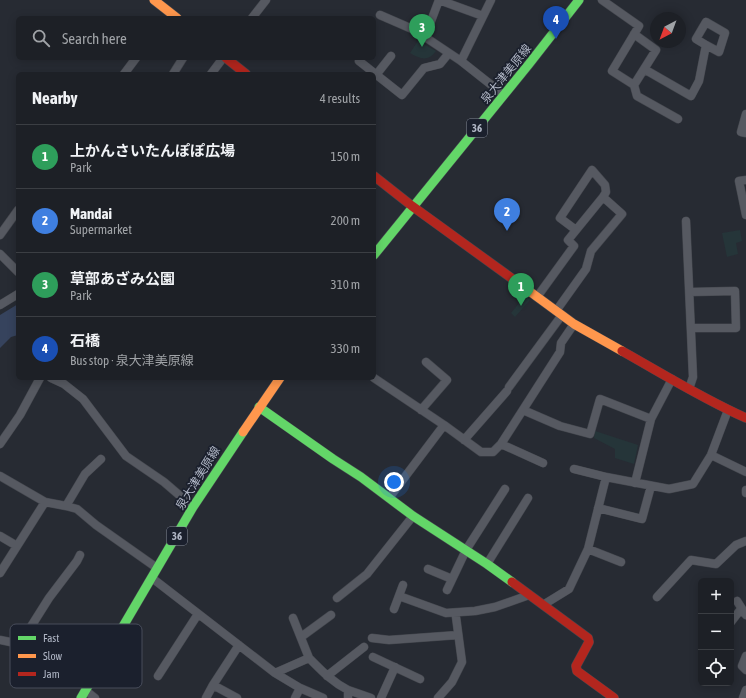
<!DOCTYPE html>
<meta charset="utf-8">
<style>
:root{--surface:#1d2026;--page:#2a2d32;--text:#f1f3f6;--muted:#a0a3a7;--line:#3b3e43;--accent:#bca0f2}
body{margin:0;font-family:"Asap Condensed","Noto Sans JP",sans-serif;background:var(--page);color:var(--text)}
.controls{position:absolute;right:12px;bottom:12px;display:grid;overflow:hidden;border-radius:6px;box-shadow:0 2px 10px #0003}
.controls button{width:36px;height:36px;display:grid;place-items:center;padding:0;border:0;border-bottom:1px solid var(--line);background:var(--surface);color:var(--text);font:20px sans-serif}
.compass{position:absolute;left:650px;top:12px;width:36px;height:36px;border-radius:50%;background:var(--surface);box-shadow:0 2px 10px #0003;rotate:221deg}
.you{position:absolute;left:394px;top:482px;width:14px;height:14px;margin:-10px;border:3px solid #fff;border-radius:50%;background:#1a73e8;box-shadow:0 0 0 6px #1a73e833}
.badge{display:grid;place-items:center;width:26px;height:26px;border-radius:50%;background:var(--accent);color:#fff;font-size:13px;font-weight:700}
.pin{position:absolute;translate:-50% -33px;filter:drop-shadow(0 1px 2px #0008)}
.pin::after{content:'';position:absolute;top:21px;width:14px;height:12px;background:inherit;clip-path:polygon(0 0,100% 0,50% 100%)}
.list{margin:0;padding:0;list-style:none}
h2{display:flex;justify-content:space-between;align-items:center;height:52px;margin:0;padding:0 16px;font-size:17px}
h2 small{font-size:13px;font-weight:400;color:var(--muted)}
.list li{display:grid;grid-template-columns:26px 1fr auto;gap:12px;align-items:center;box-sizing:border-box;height:64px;padding:0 16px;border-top:1px solid var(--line)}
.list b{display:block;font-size:15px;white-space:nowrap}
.list p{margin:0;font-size:13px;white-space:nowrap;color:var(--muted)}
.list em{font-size:13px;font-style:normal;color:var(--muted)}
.icon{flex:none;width:22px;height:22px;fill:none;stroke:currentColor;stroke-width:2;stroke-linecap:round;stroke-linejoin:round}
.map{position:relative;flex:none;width:746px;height:698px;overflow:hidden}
.search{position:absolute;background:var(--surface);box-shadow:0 2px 10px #0003;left:16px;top:16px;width:360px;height:44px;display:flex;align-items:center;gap:10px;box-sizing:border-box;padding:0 14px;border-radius:6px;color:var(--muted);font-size:15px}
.panel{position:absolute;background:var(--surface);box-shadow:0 2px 10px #0003;left:16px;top:72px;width:360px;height:308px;border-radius:6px}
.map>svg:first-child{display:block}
</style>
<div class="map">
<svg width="746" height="698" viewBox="0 0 746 698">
<rect width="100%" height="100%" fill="#272b33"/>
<!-- green -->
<path fill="#253539" d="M418,41L436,51C428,62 420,59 410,53Z
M740,230L742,241L736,243L738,254L727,257L722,233Z
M525,296L530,300L515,317L511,313Z
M595,431L638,445L634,464L615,458V449L594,438Z"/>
<!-- water -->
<path fill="#36435d" d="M18,304V335L11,337L0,348V315Z"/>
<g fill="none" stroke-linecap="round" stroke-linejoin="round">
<!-- street casing -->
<g stroke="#44474e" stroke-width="9">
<path id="street" d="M439,0L425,37L461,61
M439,0L483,16
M491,0L461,61L504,95
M602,0L639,26L612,71L634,85L637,96L678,119
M380,15L426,35
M252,18L266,0
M361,58L359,61L402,95L424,68L440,64L449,53
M644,69L691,96L699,81L706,45L696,39L706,22L725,33L719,52L706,45
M124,74L136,58
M173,74L183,58
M211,74L223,58
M376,75L391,56
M634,85L656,50L634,34
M746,114L741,132L746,133
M746,180L739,181L746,215
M686,221L693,377L689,389
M0,235L18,210
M0,254L18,272
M690,292L735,291L736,328H691
M537,297L574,246L568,240L603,197
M0,305L18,294
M556,311L586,269L591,251L622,214L603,197L606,192L605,185L592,170L560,218L576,230
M51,378L64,384L83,399L126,456L164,482L193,507
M374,378L444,425L481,452H493L501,444L560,352L561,343L574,324
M509,387L562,315
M421,410L447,380L426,362
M523,410L560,426L590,434L600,399L651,419
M464,440L507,391
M0,444L20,415L40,378
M501,444L543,463
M711,455L746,472
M574,469L606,477L669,489L693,484L711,455L728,410
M0,476L45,502L66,506L77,509L96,525L157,568
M635,483L651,419L672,379
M746,490V493
M389,498L444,425
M66,506L85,474L101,459
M598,508L642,519L651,486
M0,536L17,546
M588,549L621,562
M487,564L528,498
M428,569L452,579
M0,573L45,502
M152,578L275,673L309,658C321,670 332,682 348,690V698
M447,590L466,550L505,489
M399,596L446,613L475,611L495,607L529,595
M657,597L691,560L716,564L736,545L746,541
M337,598L367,574L413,516
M737,601L746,615
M543,605L569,589L588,549L606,477
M394,609L403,585
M293,618L309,658
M731,622L741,609
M301,637L331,615
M372,638L389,640L458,635
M0,640L20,644L95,674
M20,644L49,598L77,561L80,555
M746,656L742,666L746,670
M373,657L420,679
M275,673L300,688L323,698
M158,676L198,614
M327,676L364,647
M213,685L237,698
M85,690L95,698
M348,690L371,698
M206,698L213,685L239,645
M295,698L300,688
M381,698L395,667
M438,698L452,682L462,662L456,617
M743,698L746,690"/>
</g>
<!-- fast casing -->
<g stroke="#44474e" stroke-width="10">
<path id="fast" d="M374,255L529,64L579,0
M259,407L333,459L361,477L413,516L487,564L512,582
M81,698L193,507L243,432"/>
</g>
<!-- slow casing -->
<g stroke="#44474e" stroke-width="10">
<path id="slow" d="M154,0L177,18
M521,285L574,324L622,351
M243,432L280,378"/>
</g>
<!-- jam casing -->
<g stroke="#44474e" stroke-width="10">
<path id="jam" d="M226,58L246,74
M374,176L412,206L521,285
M622,351C663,374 703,399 746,418
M512,582L588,638L589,642L576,666L577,671L614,698"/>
</g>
<!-- street -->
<use href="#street" stroke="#565961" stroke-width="8"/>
<!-- fast -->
<use href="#fast" stroke="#63d668" stroke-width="9"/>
<!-- slow -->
<use href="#slow" stroke="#ff974d" stroke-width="9"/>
<!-- jam -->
<use href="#jam" stroke="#b3261e" stroke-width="9"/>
</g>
<g text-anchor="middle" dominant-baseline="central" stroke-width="3.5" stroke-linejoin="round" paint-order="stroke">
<!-- shield labels -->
<g fill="#1b202d" stroke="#838997" stroke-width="1">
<rect x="467" y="119" width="20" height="18" rx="3"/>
<rect x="167" y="527" width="20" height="18" rx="3"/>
</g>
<g font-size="11" font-weight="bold" fill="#b0b6c5">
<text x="477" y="128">36</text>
<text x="177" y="536">36</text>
</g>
<!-- street labels -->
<g font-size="12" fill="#b0b6c5" stroke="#1b202d">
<text transform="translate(506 74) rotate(-51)">泉大津美原線</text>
<text transform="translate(198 478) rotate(-58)">泉大津美原線</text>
</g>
</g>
<!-- legend -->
<rect x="10" y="624" width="132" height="64" rx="6" fill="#1b202d" stroke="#484d5b" stroke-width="1"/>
<rect x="18" y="636" width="18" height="4" fill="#63d668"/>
<rect x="18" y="654" width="18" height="4" fill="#ff974d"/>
<rect x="18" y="672" width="18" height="4" fill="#b3261e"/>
<g font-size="11" fill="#b0b6c5">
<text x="43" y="642">Fast</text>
<text x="43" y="660">Slow</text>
<text x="43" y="678">Jam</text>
</g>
</svg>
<div class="controls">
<button>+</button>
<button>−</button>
<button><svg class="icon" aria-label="locate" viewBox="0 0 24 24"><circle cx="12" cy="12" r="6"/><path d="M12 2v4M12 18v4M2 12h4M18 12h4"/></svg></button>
</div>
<svg class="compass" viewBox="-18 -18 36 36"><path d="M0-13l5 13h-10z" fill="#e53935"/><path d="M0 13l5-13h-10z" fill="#a0a3a7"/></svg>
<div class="you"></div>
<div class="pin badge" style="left:521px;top:306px;background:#2e9e5b">1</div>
<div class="pin badge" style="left:507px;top:231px;background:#3f7fe0">2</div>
<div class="pin badge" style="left:422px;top:47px;background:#2e9e5b">3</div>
<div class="pin badge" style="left:556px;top:39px;background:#1a4fb4">4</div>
<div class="search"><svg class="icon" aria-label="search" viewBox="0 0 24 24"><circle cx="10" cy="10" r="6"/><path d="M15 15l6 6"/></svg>Search here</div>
<section class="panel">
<h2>Nearby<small>4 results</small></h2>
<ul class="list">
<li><span class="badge" style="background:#2e9e5b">1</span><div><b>上かんさいたんぽぽ広場</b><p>Park</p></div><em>150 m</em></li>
<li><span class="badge" style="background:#3f7fe0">2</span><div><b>Mandai</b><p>Supermarket</p></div><em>200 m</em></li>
<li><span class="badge" style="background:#2e9e5b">3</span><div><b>草部あざみ公園</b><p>Park</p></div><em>310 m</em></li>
<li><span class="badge" style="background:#1a4fb4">4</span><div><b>石橋</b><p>Bus stop · 泉大津美原線</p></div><em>330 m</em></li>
</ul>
</section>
</div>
